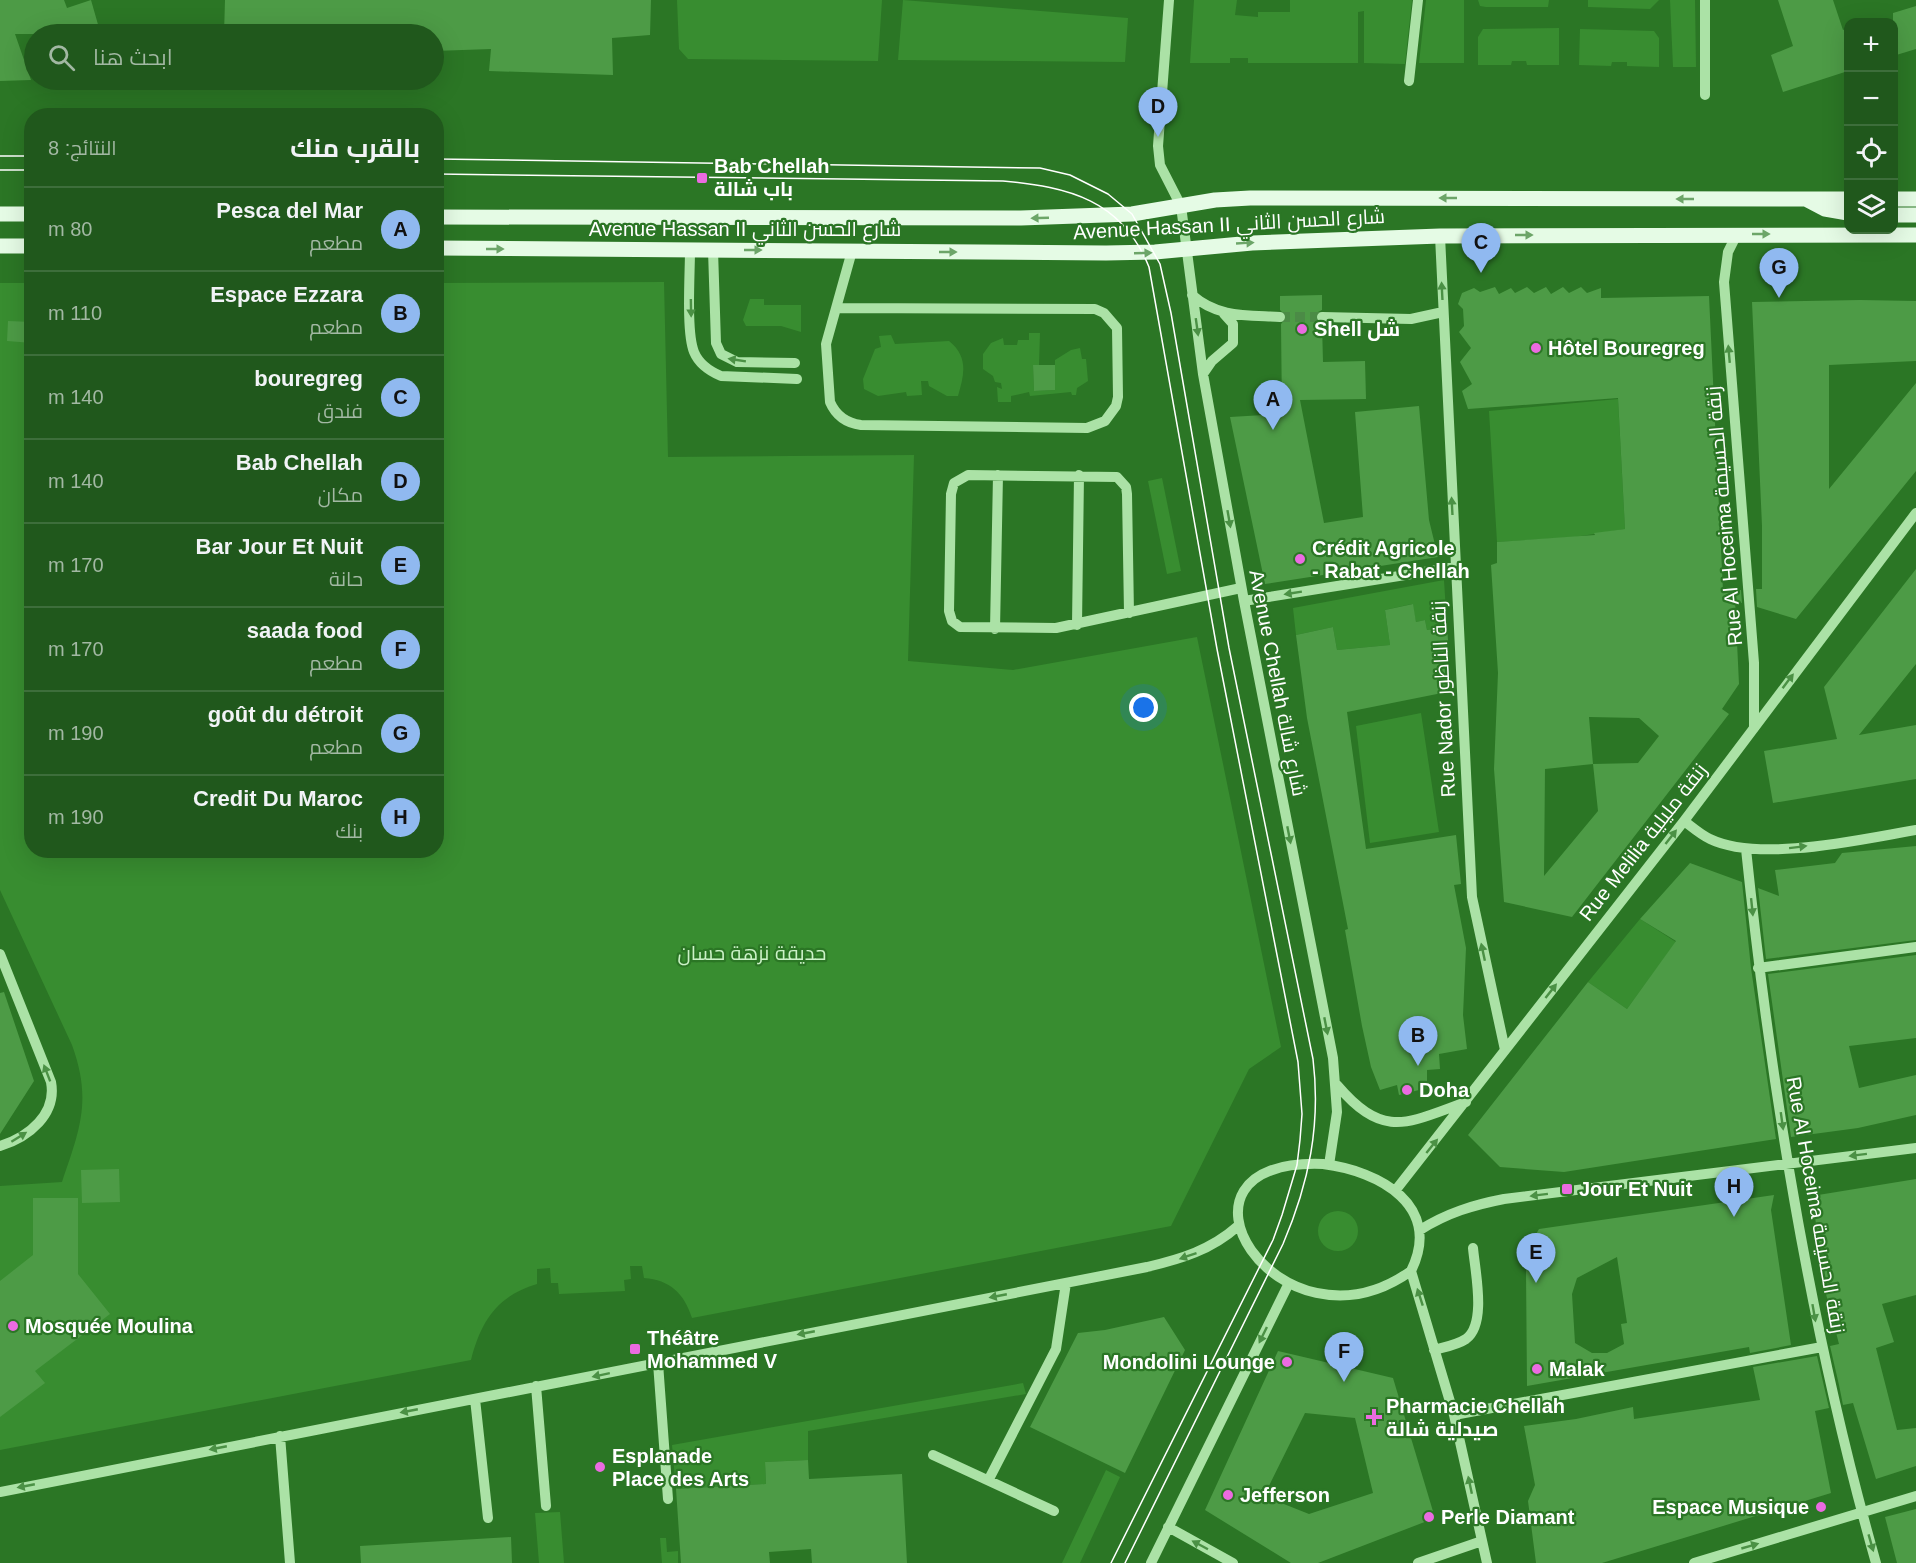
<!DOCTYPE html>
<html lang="ar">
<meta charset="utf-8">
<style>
:root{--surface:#20581c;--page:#285e25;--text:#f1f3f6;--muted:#a2b8a3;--line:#3d6e3b;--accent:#90b9f0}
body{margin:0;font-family:Helvetica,Cairo,sans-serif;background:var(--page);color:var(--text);direction:rtl}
.controls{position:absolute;right:18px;top:18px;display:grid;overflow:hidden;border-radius:12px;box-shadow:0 6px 24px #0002}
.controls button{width:54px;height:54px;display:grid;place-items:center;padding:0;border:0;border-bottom:2px solid var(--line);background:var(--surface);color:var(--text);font:30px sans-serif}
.you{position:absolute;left:1144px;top:708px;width:21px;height:21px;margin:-15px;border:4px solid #fff;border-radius:50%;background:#1a73e8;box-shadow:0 0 0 9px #1a73e833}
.badge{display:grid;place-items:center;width:39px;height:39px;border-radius:50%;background:var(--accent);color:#111;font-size:20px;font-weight:700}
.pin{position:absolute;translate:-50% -50px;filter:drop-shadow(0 2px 3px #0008)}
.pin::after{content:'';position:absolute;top:32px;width:21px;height:18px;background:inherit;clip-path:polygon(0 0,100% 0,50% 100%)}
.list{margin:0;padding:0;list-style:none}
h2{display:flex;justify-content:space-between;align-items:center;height:78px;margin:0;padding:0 24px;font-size:26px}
h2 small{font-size:20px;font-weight:400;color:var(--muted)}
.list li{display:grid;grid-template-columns:39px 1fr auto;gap:18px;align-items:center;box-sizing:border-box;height:84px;padding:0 24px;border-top:2px solid var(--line)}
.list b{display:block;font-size:22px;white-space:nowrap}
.list p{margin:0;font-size:20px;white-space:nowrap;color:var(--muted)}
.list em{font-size:20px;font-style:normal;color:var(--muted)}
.icon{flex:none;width:33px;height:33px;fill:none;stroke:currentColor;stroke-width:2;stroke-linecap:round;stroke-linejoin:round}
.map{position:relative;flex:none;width:1916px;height:1563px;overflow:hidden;direction:ltr}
.search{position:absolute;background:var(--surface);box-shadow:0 6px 24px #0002;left:24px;top:24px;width:420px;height:66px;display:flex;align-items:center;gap:15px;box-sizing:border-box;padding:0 21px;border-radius:33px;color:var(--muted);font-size:22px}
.panel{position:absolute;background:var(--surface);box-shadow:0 6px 24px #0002;left:24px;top:108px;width:420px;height:750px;border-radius:24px;direction:rtl}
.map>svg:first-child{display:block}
</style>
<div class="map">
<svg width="1916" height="1563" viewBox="0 0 1916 1563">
<rect width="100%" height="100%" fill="#2b7625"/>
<!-- green -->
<path fill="#388d30" d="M677,0H882L878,61L688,59L679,49Z
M903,0L1128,18L1125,62L898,60Z
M1194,0H1237L1235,15L1258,17V12H1290V0H1412L1405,64L1364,63V11L1358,12V63H1248V58H1230V63H1190Z
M1426,0H1464V63H1419Z
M1478,0H1549L1548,7H1486L1480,6Z
M1588,0H1659L1650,9L1588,7Z
M1670,0H1695L1696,67H1673Z
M1559,28V65H1527L1526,61H1512L1511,65H1478V37L1483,29Z
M1580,29L1654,31L1659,38V67L1627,66V62H1612L1611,66L1579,65Z
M664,282L668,457L914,455L908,661L1013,670L1197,637L1281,1047L1249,1069L1171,1226L692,1318C684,1293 670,1280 644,1278L642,1266H630L631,1279L624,1280L625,1291L559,1294L558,1283H551L550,1268L537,1269V1284C497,1296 481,1321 471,1360L0,1450V1186L62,1182C80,1129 92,1100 72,1045L0,890V283H31L32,850H436L437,283Z
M750,299H764V305H801V332L781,326H746L743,320Z
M1029,333H1040L1039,365H1033L1034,391L1055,390V360L1071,350L1080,348L1082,359H1086L1088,381L1077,388L1076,395H1072L1071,392L1030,396L1029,392L1011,396V402H998L997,387L1002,389L1001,383L995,382L993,376L983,369V354L991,343L1003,338L1004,345H1017L1018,340H1029Z
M891,335L895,344L949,341C969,357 964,375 958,396H947L929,386L928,381H921L922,395L907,396L906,392L878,396L864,389L863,379L875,349L881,347L879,336Z
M1618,399L1625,529L1575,537L1497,542L1489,411Z
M1162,478L1181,571L1167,574L1148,481Z
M1444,580L1447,627L1427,630L1425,620L1416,622L1412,604L1385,610L1390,645L1337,650L1333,627L1296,635L1293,608Z
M1421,713L1439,832L1370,843L1356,726Z
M1640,919L1676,942L1627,1009L1588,982Z
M1318 1231a20 20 0 1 1 40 0a20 20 0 1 1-40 0Z
M1023,1383L1026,1394L808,1431V1460L765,1462L766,1484L676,1489L672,1445Z
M1106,1470L1120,1477L1080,1563H1062Z
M560,1512L564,1563H539L535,1513Z
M660,1538H666L667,1552L678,1551V1563H662Z"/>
<!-- building -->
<path fill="#4d9b46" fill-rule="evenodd" d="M0,0H64L67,8L91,0L99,28L81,34H15L31,80L0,81Z
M225,0H651L650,35L612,38L613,75L489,71L491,49L434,51V34H224Z
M1778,0H1833L1843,30L1848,28V71L1783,92L1771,55L1793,46Z
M1916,6V49L1893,56V13Z
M1495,287L1499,294L1511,288L1515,293L1527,287L1534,293L1546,287L1551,294L1563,287L1569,293L1581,287L1587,293L1601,288V298L1709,296L1723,591L1741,590L1742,603L1735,600L1739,684L1722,709L1729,714L1572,917L1504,902L1494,769L1498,673L1491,565L1497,563V542L1595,535L1594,533L1625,529L1618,398L1468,409L1462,391L1472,384L1460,362L1471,348L1459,332L1464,326L1463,309L1458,304L1462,293L1474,288L1480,292ZM1589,717L1639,718L1659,736L1638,763L1593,764ZM1593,764L1598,811L1544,876L1545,769Z
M1322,295V310L1316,313L1315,317L1322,324L1323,362L1365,361L1366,399L1300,400L1324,523L1363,517L1355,412L1419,406L1429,520L1438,557L1265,584L1230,417L1282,414L1281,324L1287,317L1280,310V296Z
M1860,300L1916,301V361L1829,365V489L1916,383V471L1796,619L1757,607L1756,589H1762V526L1752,302Z
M8,321L32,322V343L7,341Z
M1033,365H1055V390L1034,391Z
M1916,569V664L1859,735L1916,725V779L1773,803L1764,751L1837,739L1824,687Z
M1413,604L1416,622L1425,620L1427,630L1447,627L1452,691L1347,712L1366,849L1456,835L1461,884L1454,885L1466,948L1463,1015L1467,1049L1439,1054L1440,1069L1427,1070V1088L1399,1095L1397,1085L1380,1090L1371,1067L1362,1026L1345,930L1348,929L1307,718L1296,635L1333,627L1337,650L1390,645L1385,610Z
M1916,846V940L1766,959L1758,888L1779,896L1775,870L1835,863L1842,853Z
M1690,863L1742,882L1751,968L1776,1139L1564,1172L1500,1167L1468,1135L1588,982L1627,1009L1676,941L1640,919Z
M1916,955V1038L1849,1046L1859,1088L1916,1075V1115L1858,1128L1791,1137L1768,974Z
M4,992L34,1081L0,1134V993Z
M119,1169L120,1202L82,1203L81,1170Z
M1916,1179V1295L1882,1304L1894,1342L1876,1348L1897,1430L1916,1428V1466L1876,1479L1853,1403L1843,1405L1839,1385L1830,1346L1839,1344L1826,1294L1812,1196Z
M1774,1195L1771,1210L1791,1345L1750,1353L1749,1347L1527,1386L1526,1271L1532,1241L1539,1229ZM1617,1257L1627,1323L1621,1324L1624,1344L1607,1353H1592L1575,1343L1572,1294L1577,1278Z
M33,1198H78V1274L110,1314L35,1371L45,1383L0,1417V1281L33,1255Z
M1164,1317L1185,1350L1125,1473L1030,1427L1078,1333L1105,1330Z
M1278,1351L1393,1378L1435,1518L1318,1563H1291L1205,1510ZM1305,1413L1355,1418L1373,1493L1309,1514L1264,1496Z
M1817,1356L1829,1408L1815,1411L1831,1493L1602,1563H1536L1528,1501L1535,1485L1524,1426L1576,1419L1633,1407L1634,1419L1760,1400L1753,1367Z
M808,1460L809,1479L902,1474L907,1563H812L811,1549L769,1552L770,1563H681L676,1489L766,1484L765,1462Z
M1916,1509V1563H1897L1885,1517Z
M511,1537L512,1563H361L360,1546Z"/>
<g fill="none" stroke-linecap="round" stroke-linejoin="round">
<!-- minor-tunnel -->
<path stroke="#4b8b46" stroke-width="10" stroke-dasharray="10 5" stroke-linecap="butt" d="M1280,317H1322"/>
<!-- minor -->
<path stroke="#abe2a6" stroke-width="10" d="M1169,0L1158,146L1160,165L1181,206L1203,374L1244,601L1333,1058L1337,1112L1329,1165
M1705,0V95
M1409,81L1418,0
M1737,234L1728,252L1724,282L1754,663V726
M1440,236L1472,897L1505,1050
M690,250C690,274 686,332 694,352C699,364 709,371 721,376L797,379
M713,250L716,343L721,354L737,362L795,363
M1192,295C1218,318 1247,315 1280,317
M838,308L1095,309L1104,313L1117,328L1118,397L1116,406L1105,421L1087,428L861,425C846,423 836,416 830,402L826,344L852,251
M1322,317L1411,319L1443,312
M1203,374L1212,361L1233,343V324L1224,314
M1244,601L1455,567
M1129,613L1127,494L1126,487L1117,477L968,475L954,483L951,494L949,611L952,621L960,627L1056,628L1241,588
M1077,625L1079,475
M995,629L998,475
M1684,821C1692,827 1701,835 1710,839C1760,863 1862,839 1916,830
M1746,849C1771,1090 1810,1330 1876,1563
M0,954L51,1082C57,1114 29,1137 0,1146
M1758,968L1916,947
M1337,1085C1384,1140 1407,1123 1466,1102
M1323,1164C1380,1171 1443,1206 1411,1271C1278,1365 1147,1157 1323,1164Z
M1395,1191L1684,821L1916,513
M1420,1230C1447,1213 1473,1205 1504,1199L1916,1148
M1411,1271L1454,1415L1487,1563
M1434,1350C1445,1347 1457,1345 1466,1339C1487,1324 1475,1271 1473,1248
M658,1363L668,1499
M536,1386L546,1506
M475,1399L488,1518
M1454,1415L1822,1347
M280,1436L290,1563
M933,1455L1054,1511
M989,1479L1056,1349L1066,1283
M0,1492L1147,1267C1181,1259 1211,1250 1238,1226
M1168,1527L1233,1563
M1151,1563L1289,1283
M1418,1563L1482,1541
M1694,1563L1916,1496"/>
<!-- major -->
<path stroke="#e5fbe5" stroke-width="15" d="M1806,199L1825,209L1848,213
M1894,199H1916
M0,214H32
M1894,215H1916
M436,217L1021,218L1132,214L1215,200L1250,198L1848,199
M0,246H32
M436,248L1106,253L1155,252L1252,243L1440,236L1916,235"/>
<!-- tram -->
<path stroke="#fff" stroke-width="1.5" d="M0,156H32
M436,159L1040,168L1070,175L1108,194L1132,214L1160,264L1171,313L1229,648L1313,1059C1321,1125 1309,1183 1283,1244L1125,1563
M0,170H32
M436,174L1003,181C1069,187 1122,200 1149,267L1217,649L1298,1062L1302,1114L1300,1140L1297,1165L1282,1215L1273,1240L1111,1563"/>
</g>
<!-- one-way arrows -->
<defs><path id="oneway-solid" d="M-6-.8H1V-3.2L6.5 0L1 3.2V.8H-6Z" transform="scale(1.5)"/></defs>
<g fill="#6ca568">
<use href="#oneway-solid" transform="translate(1448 198) rotate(-180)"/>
<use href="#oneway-solid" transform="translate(1685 199) rotate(-180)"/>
<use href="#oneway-solid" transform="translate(1040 218) rotate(178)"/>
<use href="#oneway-solid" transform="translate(1761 234)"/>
<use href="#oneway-solid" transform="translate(1524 235)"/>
<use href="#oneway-solid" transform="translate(1245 243) rotate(-3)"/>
<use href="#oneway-solid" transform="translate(495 249)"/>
<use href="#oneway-solid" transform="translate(753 250)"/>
<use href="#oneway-solid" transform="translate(948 252)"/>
<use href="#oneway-solid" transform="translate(1143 253) rotate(-2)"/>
</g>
<g fill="#4b9145">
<use href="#oneway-solid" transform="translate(1442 291) rotate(-93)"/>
<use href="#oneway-solid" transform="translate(691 308) rotate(89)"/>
<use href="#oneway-solid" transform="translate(1197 327) rotate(82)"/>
<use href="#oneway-solid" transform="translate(1729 354) rotate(-95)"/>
<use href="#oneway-solid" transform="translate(737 360) rotate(-171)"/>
<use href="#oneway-solid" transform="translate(1452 506) rotate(-93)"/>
<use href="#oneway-solid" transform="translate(1229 519) rotate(80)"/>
<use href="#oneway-solid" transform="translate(1293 593) rotate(171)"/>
<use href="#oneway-solid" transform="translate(1788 681) rotate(-53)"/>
<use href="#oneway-solid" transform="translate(1289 835) rotate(79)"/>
<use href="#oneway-solid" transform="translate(1671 837) rotate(-52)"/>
<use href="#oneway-solid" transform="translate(1798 847) rotate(-7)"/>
<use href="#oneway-solid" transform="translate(1752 907) rotate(84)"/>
<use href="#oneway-solid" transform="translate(1483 952) rotate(-102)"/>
<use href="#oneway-solid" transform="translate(1551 991) rotate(-52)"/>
<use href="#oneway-solid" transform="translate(1326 1026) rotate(79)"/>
<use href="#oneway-solid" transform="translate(47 1073) rotate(-111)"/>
<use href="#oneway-solid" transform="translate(1782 1121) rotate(82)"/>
<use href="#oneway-solid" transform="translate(19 1137) rotate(-32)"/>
<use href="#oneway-solid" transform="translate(1432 1146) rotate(-51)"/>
<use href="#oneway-solid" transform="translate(1858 1155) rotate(173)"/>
<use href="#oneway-solid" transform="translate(1539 1195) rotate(173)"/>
<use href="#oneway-solid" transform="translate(1188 1256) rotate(161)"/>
<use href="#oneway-solid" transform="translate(998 1296) rotate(169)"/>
<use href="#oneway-solid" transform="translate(1420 1297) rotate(-108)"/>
<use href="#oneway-solid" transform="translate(1814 1313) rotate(80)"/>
<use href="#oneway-solid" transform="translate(806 1333) rotate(169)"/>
<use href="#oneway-solid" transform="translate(1263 1335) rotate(116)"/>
<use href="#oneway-solid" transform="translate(601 1375) rotate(168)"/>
<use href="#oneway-solid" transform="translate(409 1411) rotate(169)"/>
<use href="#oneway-solid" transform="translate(218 1448) rotate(169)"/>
<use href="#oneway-solid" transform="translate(1470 1485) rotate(-102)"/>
<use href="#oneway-solid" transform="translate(26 1486) rotate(169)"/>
<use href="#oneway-solid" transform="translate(1871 1543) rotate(74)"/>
<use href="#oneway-solid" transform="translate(1200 1545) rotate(-152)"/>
<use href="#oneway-solid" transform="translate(1750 1546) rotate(-16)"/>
</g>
<!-- markers -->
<g fill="#eb6be1" stroke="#2b7625" stroke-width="2">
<rect x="696" y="172" width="12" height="12" rx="3"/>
<circle cx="1302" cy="329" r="6"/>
<circle cx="1536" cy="348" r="6"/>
<circle cx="1300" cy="559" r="6"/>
<circle cx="1407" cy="1090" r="6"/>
<rect x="1561" y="1183" width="12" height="12" rx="3"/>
<circle cx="13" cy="1326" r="6"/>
<rect x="629" y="1343" width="12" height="12" rx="3"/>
<circle cx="1287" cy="1362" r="6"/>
<circle cx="1537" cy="1369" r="6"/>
<path d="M1371 1408h6v6h6v6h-6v6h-6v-6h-6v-6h6z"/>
<circle cx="600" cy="1467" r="6"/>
<circle cx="1228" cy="1495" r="6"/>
<circle cx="1821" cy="1507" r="6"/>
<circle cx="1429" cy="1517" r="6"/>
</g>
<g text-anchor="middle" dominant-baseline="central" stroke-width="4.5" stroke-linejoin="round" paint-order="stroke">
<!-- poi labels -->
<g font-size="20" font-weight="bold" fill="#fff" stroke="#2b7625" text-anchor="start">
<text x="714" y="166">Bab Chellah<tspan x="714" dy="23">باب شالة</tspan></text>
<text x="1314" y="329">Shell شل</text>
<text x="1548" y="348">Hôtel Bouregreg</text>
<text x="1312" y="548">Crédit Agricole<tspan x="1312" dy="23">- Rabat - Chellah</tspan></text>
<text x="1419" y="1090">Doha</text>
<text x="1579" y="1189">Jour Et Nuit</text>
<text x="25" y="1326">Mosquée Moulina</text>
<text x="647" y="1338">Théâtre<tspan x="647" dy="23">Mohammed V</tspan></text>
<text x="1275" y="1362" text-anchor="end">Mondolini Lounge</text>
<text x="1549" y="1369">Malak</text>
<text x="1386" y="1406">Pharmacie Chellah<tspan x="1386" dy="23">صيدلية شالة</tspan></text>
<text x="612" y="1456">Esplanade<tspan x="612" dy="23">Place des Arts</tspan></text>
<text x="1240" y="1495">Jefferson</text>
<text x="1809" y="1507" text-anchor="end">Espace Musique</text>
<text x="1441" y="1517">Perle Diamant</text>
</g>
<!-- street labels -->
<g font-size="20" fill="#fff" stroke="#2b7625">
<text transform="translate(1229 224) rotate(-3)">Avenue Hassan II شارع الحسن الثاني</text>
<text x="745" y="229">Avenue Hassan II شارع الحسن الثاني</text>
<text transform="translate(1724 516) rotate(-95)">Rue Al Hoceima زنقة الحسيمة</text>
<text transform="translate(1278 683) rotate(79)">Avenue Chellah شارع شالة</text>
<text transform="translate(1443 699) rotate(-93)">Rue Nador زنقة الناظور</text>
<text transform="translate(1643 842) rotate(-52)">Rue Melilia زنقة مليلية</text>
<text transform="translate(1816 1205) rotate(80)">Rue Al Hoceima زنقة الحسيمة</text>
</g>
<!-- park labels -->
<g font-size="20" fill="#ccf2c8" stroke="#2b7625">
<text x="752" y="953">حديقة نزهة حسان</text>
</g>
</g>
</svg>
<div class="controls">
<button>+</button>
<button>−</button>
<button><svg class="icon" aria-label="locate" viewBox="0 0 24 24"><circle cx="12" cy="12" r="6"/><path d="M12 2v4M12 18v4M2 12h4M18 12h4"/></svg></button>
<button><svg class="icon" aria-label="layers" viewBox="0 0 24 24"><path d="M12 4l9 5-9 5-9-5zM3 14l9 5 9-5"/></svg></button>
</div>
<div class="you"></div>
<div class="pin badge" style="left:1273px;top:430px">A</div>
<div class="pin badge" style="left:1418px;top:1066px">B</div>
<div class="pin badge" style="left:1481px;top:273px">C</div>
<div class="pin badge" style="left:1158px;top:137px">D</div>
<div class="pin badge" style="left:1536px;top:1283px">E</div>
<div class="pin badge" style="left:1344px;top:1382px">F</div>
<div class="pin badge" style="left:1779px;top:298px">G</div>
<div class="pin badge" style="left:1734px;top:1217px">H</div>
<div class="search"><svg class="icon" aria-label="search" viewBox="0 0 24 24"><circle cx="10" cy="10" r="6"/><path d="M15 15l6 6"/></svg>ابحث هنا</div>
<section class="panel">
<h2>بالقرب منك<small>النتائج: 8</small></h2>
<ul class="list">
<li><span class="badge">A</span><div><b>Pesca del Mar</b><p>مطعم</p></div><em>80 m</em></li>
<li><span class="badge">B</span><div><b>Espace Ezzara</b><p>مطعم</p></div><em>110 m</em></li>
<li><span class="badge">C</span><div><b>bouregreg</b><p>فندق</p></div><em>140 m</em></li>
<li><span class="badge">D</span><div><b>Bab Chellah</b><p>مكان</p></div><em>140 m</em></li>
<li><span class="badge">E</span><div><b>Bar Jour Et Nuit</b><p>حانة</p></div><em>170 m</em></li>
<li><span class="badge">F</span><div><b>saada food</b><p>مطعم</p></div><em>170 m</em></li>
<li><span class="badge">G</span><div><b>goût du détroit</b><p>مطعم</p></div><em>190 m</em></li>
<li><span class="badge">H</span><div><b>Credit Du Maroc</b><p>بنك</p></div><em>190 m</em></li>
</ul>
</section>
</div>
